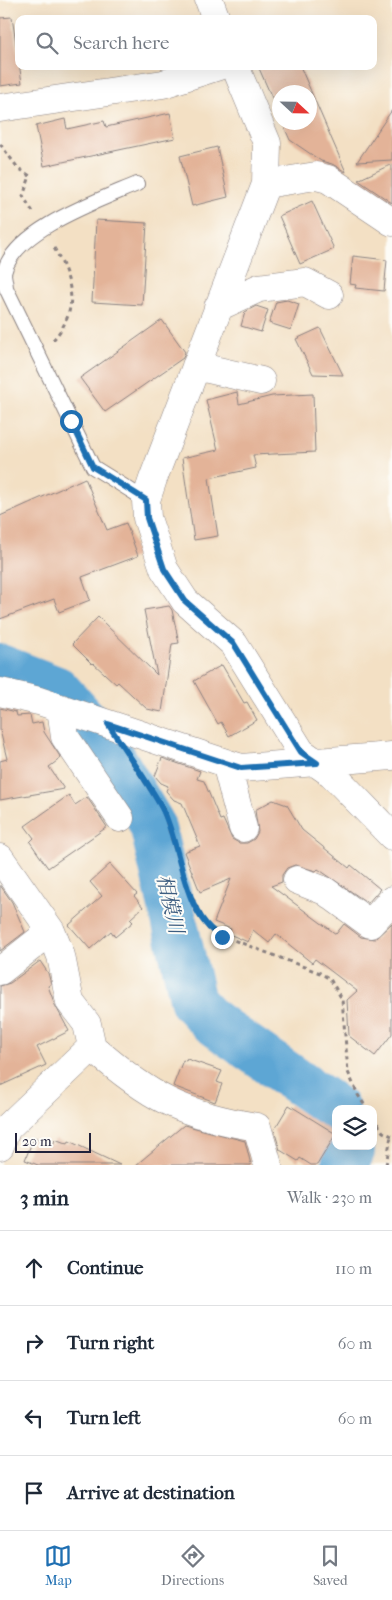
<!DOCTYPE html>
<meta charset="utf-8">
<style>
:root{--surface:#fff;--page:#f2f2f3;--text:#1f2937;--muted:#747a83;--line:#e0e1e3;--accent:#1f6fb2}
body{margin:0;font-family:"IM FELL French Canon","Noto Serif JP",serif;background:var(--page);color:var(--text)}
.controls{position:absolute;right:15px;bottom:15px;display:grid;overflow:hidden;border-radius:10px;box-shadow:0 5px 20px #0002}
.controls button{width:45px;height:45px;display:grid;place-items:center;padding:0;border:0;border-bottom:1px solid var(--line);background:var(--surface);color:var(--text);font:25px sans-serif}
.compass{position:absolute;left:272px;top:85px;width:45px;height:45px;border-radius:50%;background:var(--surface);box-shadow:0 5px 20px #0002;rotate:112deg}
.scale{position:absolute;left:15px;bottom:12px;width:76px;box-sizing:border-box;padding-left:5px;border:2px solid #22223b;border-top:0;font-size:14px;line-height:18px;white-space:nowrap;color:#22223b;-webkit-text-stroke:4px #fdfcf7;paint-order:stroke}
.stop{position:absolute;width:15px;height:15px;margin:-11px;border:4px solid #1f6fb2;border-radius:50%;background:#fff}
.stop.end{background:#1f6fb2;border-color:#fff;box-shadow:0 1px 5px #0008}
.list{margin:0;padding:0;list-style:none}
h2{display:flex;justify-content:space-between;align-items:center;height:65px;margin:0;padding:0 20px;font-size:21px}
h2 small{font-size:16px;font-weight:400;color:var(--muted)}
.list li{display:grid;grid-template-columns:32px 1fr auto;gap:15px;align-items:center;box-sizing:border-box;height:75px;padding:0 20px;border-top:1px solid var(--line)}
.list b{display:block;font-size:19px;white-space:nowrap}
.list em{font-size:16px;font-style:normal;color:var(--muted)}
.icon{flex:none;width:28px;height:28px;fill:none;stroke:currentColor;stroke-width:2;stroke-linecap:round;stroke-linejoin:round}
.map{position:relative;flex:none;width:392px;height:1165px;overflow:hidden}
.search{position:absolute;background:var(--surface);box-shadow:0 5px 20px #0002;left:15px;right:15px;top:15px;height:55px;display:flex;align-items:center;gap:12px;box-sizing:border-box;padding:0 18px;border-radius:10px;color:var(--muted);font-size:19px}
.sheet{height:365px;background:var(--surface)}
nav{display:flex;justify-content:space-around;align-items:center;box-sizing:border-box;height:70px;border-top:1px solid var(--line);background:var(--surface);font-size:14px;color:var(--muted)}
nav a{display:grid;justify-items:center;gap:2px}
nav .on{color:var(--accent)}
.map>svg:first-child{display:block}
</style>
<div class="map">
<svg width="392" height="1165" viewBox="0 0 392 1165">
<rect width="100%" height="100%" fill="#fdfcf7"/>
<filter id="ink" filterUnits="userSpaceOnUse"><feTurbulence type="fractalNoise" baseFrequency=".02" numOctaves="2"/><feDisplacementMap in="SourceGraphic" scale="10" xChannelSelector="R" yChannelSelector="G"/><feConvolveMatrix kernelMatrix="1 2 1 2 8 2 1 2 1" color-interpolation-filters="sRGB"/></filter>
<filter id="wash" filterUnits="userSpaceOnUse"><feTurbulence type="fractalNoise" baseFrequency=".0096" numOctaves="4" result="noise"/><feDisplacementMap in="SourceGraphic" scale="20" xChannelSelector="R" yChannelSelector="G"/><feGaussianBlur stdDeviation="1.12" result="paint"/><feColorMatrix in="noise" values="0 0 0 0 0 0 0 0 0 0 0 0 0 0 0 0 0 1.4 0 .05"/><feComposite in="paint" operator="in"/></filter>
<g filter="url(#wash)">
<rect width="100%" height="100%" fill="#f3e0c4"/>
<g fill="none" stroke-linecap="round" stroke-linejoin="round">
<!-- river -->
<path stroke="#5da6d4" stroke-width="46" d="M0,667L57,689L101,738L152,824L193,1002L210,1020L229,1034L337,1109
M344,1165L352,1151L351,1146"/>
</g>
<g id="blocks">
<!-- building -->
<path fill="#e3b398" d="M12,17L22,83L0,86V18Z
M258,66H300L346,172L332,164L321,161L290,140L282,122H310V92H280V116Z
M392,110V160L357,162Z
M170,113L175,138L44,166L36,126L65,119L67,129L104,121L106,127Z
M217,147L228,197L192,206L180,156Z
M392,164V203L358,180Z
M312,201L334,249L300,264L279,216Z
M96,220L147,223L142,305L92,302Z
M353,256L387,260L384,291L355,288L356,285L350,284Z
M287,300L299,304L291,330L269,323L276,302Z
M256,306L268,310L261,332L241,326L245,312Z
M162,320L185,352L183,358L105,412L80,378Z
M320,328L343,375L313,374L296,339Z
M237,392L239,404L272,396L313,394L315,452L253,455L256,468L209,478L218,536L194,540L182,458L218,450L206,400Z
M85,478L107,530L126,523L138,556L82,577L90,600L59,612L54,599L0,619V516Z
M169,606L172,610L179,643L172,644L162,712L147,709L118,682L116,684L93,663L92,664L72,644L98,617L157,675L144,610Z
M222,665L244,703L247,702L257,720L229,736L221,722L218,724L194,681Z
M0,708L16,712L17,716L30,715L32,724L42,722L44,732L61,758L49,767L64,789L0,800V761L7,759L0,730Z
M162,758L200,771L197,779L204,781L220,820L223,819L232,839L239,843H247L254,839L258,832L255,810L273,800L287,805L302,830L349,868L351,865L380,889L368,903L318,869L316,871L295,865L287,868L282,875V882L271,886L336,934L344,924L361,937L375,939L392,923V1034L375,1056L349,1036L347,1000L357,991L315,959L312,963L276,934L269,943L253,930L248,942L229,934L231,929L214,922L231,879L200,892L184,852L200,846L182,803L174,800L166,791L168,786L161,783L155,776Z
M69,795L75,805L87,797L107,827L48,868L30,842L34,838L25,826Z
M110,864L137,894L134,896L143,907L130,919L133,922L115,937L111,931L90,949L69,925L102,896L90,882Z
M0,885L12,902L25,932L0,951Z
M40,961L48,973L51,984L48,986L55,1005L69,1031L37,1047L46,1065L0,1086V986L10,983Z
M187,1059L222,1071L217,1082L222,1084L215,1102L173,1086L183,1060L186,1061Z
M289,1105L336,1134L317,1165H311L300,1158L298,1161L280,1150L274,1130Z
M184,1125L245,1141L251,1165H136Z
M34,1137L53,1145L55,1139L68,1144L69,1141L120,1165H38L25,1160Z"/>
</g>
</g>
<g filter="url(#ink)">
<use href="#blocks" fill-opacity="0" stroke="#8a8180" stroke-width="1"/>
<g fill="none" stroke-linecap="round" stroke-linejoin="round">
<!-- lane casing -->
<g stroke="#8a8180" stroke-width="16">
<path id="lane" d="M137,184C100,200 13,230 4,273C4,277 6,284 6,288L93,467L146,500"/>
</g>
<!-- street casing -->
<g stroke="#8a8180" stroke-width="29">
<path id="street" d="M209,0L216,19
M235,66L267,143L266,184L153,479L146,500L147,518L164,569L185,601L234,644L301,752L331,773L392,836
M0,108L163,84L219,66
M266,184L316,176L328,179L392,222
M218,307L259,288L305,282L329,295
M196,366L261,381
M0,692L39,701L241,768L392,756
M61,708L65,737L120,818
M226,763L243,828
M0,858L51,931L61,956L70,1002L87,1024L92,1047L7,1128L0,1146
M297,880L325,891L370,924L392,900
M0,971L51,931
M92,1047C149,1097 182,1115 257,1127L268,1165"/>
</g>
<!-- path -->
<path stroke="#8a8180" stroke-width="3" stroke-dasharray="4 4" stroke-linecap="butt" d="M0,144L18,168L30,176L23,196L33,212
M53,340C81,309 72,279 53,246
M131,760L163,809L182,872L197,908L210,931L320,973L330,979L342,999L348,1072L358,1095L367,1109
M373,1117L383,1132L392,1136
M386,1165L391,1136"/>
<!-- lane -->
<use href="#lane" stroke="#fff" stroke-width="14"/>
<!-- street -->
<use href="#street" stroke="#fff" stroke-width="28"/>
</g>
</g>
<g fill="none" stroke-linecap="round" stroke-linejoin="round" filter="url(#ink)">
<!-- route -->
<path stroke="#1f6fb2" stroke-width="6" d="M71,421L93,467L146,500L147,518L164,569L185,601L234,644L301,752L317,763L241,768L108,724C126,752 146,779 162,808C181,844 182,916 222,937"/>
</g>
<g text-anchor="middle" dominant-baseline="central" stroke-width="4" stroke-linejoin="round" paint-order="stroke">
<!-- water labels -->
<g font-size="20" font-style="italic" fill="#3d5d80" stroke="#fdfcf7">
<text transform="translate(170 904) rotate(77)">相模川</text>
</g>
</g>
</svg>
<div class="controls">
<button><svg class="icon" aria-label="layers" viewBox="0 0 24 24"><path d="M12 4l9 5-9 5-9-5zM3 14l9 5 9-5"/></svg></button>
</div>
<svg class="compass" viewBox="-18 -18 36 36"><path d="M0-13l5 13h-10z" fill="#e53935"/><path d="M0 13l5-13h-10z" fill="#747a83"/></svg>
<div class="scale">20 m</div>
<div class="stop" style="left:71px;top:421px"></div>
<div class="stop end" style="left:222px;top:937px"></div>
<div class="search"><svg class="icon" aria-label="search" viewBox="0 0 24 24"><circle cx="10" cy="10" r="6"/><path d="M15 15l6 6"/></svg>Search here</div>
</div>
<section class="sheet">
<h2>3 min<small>Walk · 230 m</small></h2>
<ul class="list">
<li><svg class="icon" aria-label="ahead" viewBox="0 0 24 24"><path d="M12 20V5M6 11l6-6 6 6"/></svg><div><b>Continue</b></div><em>110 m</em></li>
<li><svg class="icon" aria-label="right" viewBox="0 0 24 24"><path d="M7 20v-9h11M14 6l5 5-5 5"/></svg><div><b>Turn right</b></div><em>60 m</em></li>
<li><svg class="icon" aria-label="left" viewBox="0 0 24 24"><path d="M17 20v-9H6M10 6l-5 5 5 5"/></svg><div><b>Turn left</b></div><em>60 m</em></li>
<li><svg class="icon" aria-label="arrive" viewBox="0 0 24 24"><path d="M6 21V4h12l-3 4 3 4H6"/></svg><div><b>Arrive at destination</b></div></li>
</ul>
</section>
<nav>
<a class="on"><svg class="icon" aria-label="map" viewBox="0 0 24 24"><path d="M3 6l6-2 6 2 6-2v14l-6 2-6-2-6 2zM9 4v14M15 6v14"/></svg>Map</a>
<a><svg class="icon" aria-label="directions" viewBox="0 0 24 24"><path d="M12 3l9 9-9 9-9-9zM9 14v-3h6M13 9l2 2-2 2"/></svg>Directions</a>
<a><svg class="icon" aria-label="saved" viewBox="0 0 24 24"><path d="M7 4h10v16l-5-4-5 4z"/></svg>Saved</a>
</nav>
